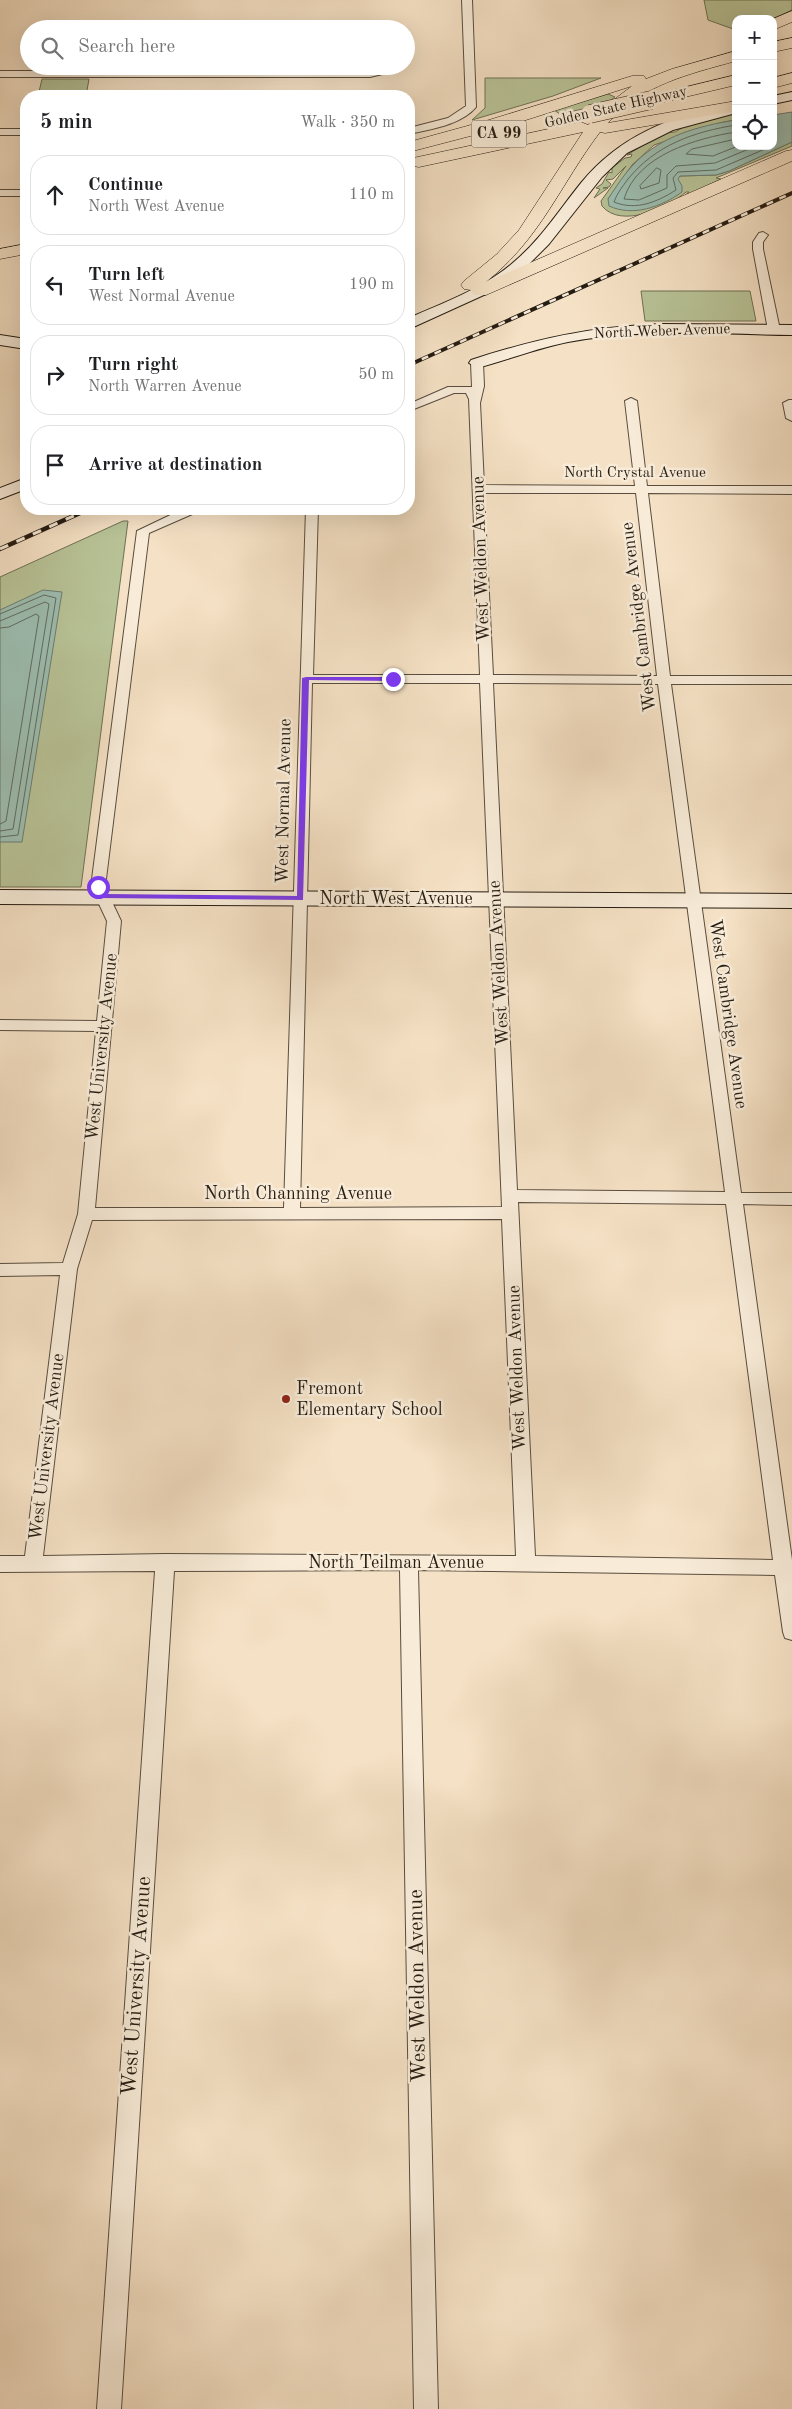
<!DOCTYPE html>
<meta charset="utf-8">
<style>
:root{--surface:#fff;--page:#f6f6f6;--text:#202124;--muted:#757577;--line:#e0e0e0}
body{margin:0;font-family:"Old Standard TT",serif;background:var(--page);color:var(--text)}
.controls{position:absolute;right:15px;top:15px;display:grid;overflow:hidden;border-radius:10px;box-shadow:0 5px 20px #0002}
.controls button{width:45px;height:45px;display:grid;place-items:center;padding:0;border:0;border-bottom:1px solid var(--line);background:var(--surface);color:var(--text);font:25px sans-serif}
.stop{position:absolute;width:15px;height:15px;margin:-11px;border:4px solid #7c3aed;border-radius:50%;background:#fff}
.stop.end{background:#7c3aed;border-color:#fff;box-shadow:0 1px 5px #0008}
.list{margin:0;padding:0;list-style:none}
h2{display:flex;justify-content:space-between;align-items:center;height:65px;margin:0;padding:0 20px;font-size:21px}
h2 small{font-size:16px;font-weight:400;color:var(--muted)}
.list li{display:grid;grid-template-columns:32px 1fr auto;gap:15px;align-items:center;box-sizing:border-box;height:80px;margin:0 10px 10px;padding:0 10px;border:1px solid var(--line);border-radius:20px}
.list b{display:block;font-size:19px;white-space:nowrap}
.list p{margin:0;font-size:16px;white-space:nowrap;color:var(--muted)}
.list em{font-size:16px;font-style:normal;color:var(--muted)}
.icon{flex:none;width:28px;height:28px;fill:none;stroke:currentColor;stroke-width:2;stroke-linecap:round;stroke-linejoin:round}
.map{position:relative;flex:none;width:792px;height:2409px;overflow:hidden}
.search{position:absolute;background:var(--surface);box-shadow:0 5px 20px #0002;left:20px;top:20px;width:395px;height:55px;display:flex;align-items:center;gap:12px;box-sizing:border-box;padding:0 18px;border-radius:28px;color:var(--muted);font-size:19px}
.panel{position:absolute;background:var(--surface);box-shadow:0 5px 20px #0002;left:20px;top:90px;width:395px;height:425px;border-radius:20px}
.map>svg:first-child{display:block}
</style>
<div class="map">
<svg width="792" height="2409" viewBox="0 0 792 2409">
<rect width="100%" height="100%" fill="#f5e1c5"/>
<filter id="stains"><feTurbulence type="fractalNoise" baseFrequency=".004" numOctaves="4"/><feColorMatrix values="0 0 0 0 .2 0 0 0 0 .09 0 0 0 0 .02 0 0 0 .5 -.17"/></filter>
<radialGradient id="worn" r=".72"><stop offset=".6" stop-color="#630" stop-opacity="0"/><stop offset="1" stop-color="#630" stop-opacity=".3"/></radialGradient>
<!-- green -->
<path fill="#b8c397" stroke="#6e7054" d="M704,0H792V10L773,19H736V30L708,20Z
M485,78H601L553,96L472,120L485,108Z
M42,79H89L86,96H38Z
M608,94L615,97L606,104L560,114L554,110Z
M736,111V120L724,122L654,145L632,165L608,199L677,179L680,176L716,175L729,171L792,142V146L716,178L721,179L683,197L689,192H686C668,208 621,229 602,206L601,201L626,166L613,179L606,180L611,184L609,187L603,188H608L594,198L600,189L596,188L602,184L609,172L612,173V168L625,158L631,157L632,154L627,155L663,133L675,132L685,126Z
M641,291H750L756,321H645Z
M123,521H128L81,887H0V577Z"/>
<!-- water -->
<path fill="#9dbeb1" stroke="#6d7d71" d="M792,112V142L729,171L716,175L680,176L678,179L682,186V192C661,207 633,217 609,206L608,199C616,187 624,174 634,164C661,136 698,126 736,120V146H773V115Z
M43,590L62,592L22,842H0V610Z"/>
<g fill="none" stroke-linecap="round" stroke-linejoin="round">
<!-- shore -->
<path stroke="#616d62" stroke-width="1" d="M736,125C693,132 656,145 628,179C623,186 617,193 614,202C636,211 657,202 676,190L673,178L678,172L716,170L772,146
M736,132C697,138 637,155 624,199L639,200L667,188V175L676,166L715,163L756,146
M736,139L692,149L686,154L713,156L738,146
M657,168L661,170L659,183L641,189L640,186Z
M0,614L44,595L56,598L18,835L0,837
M0,621L45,602L49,604L13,829L0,831
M0,628L9,627L36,614L39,616L6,821L0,824"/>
<!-- street casing -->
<g stroke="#594d3f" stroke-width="2">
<path id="street" d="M462,0H472L476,107C461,125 431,129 409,134V128L448,118L466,106Z
M388,67L393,70L391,72L370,77H0V71H370Z
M0,129H26V135H0Z
M0,190H26V196H0Z
M763,232L768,235L763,242V249L780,330L774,333L768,330L753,249V242L759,233Z
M477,360L483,363L484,386L480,403L484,485L635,486L625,401L631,398L637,401L647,486H792V494L648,493L670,676H792V684H671L741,1193H792V1205L743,1204L792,1560V1640L785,1638L783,1632L775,1575L418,1570L438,2409H414L400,1570L174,1571L121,2409H97L155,1571L0,1572V1556H25L60,1275L0,1276V1264L63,1263L78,1214L96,1031L0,1030V1020L97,1021L107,921L91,887L137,531L183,509H199L197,512L149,533L105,887L121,921L95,1208H284L306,509H318L313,675H480L469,399L466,393H454L409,411V404L448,387H472L471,363ZM484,493H636L657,676L493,675ZM312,683H480L502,1207L300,1208ZM493,683L658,684L725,1192L517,1190ZM518,1202L726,1204L773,1560L535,1556ZM502,1219L516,1556L165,1554L43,1556L77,1269L92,1220Z
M789,400H792V421L786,418L783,403Z"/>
</g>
<!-- secondary casing -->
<g stroke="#251c12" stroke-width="2">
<path id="secondary" d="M792,92V100L773,104V96Z
M736,105V113L673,130L627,153L602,177L549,244L525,268L486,294L409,329V318C445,302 485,288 515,261C541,239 560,209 581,183C620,135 675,113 736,105Z
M661,324L792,325V335C718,334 642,328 568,342C537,348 508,360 477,368L469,363L471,360C539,338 590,327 661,324Z
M0,335L26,339V349L0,345Z
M26,478V489L0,499V488Z
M0,890L792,894V908L0,904Z"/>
</g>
<!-- highway casing -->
<g stroke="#251c12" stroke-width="1">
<path id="highway" d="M792,11V22L773,30V19Z
M792,38V48L773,52V42Z
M736,51V61C689,74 641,85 608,123L736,101V111L605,133L600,132C560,185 541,238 486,282L786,151L792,150V161L486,295H474L471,290L464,289L461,285L464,281L497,254L519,230L583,132L419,167L413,166L411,162L413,158L581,122L588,125L603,108L632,86L501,128L409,152V142L489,120L632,76H644L646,79L672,69Z
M792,73V83L773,88V78Z
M736,75V85L651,105L643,100L645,97Z
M26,244V254L0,259V249Z"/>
</g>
<!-- street -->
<use href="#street" fill="#f8ecd9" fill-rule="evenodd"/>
<!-- secondary -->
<use href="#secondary" fill="#f8ecd9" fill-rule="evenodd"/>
<!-- highway -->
<use href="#highway" fill="#f5e1c5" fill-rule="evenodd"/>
<!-- rail-far1 casing -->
<g stroke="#251c12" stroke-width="4">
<path id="rail-far1" d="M409,365L792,193"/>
</g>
<!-- rail casing -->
<g stroke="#251c12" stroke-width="4.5">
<path id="rail" d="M0,549L89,509"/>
</g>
<!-- rail-far1 -->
<use href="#rail-far1" stroke="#f8ecd9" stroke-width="2.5" stroke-dasharray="7" stroke-linecap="butt"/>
<!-- rail -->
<use href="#rail" stroke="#f8ecd9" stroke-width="3" stroke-dasharray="9" stroke-linecap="butt"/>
<!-- highway-bridge casing -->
<g stroke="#251c12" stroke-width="19" stroke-linecap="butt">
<path id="highway-bridge" d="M590,114L651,100"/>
</g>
<!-- highway-bridge -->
<use href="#highway-bridge" stroke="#f5e1c5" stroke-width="18"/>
</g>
<!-- route -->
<path fill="#7c3aed" d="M306,677H393L396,679L393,681L309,680L303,900L100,898L95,885H101L105,894L297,896L302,678Z"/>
<!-- markers -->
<circle fill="#8f2418" stroke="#f8ecd9" stroke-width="2" cx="286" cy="1399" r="5"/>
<g text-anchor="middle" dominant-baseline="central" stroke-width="5" stroke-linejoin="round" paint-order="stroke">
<!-- far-street labels -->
<g font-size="15" fill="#251c12" stroke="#f8ecd9">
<text transform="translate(616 108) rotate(-13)">Golden State Highway</text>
<text transform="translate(662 332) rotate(-2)">North Weber Avenue</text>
<text x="635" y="473">North Crystal Avenue</text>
</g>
<!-- shield labels -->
<rect fill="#f8ecd9" stroke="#645a4e" stroke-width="1" x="471.5" y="120.5" width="55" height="27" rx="4"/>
<g font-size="16" font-weight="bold" fill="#251c12">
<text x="499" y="134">CA 99</text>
</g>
<!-- street labels -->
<g font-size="18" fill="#251c12" stroke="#f8ecd9">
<text transform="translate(481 559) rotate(-92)">West Weldon Avenue</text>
<text transform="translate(639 617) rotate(-97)">West Cambridge Avenue</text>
<text transform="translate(284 801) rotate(-89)">West Normal Avenue</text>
<text x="396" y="899">North West Avenue</text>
<text transform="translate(499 963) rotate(-93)">West Weldon Avenue</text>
<text transform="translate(728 1014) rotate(82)">West Cambridge Avenue</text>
<text transform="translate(102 1047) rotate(-84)">West University Avenue</text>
<text x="298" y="1194">North Channing Avenue</text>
<text transform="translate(517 1368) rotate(-92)">West Weldon Avenue</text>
<text transform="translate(47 1447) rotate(-83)">West University Avenue</text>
<text x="396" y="1563">North Teilman Avenue</text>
</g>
<!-- poi labels -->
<g font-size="18" fill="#251c12" stroke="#f8ecd9" text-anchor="start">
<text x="296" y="1389">Fremont<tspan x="296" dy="21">Elementary School</tspan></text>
</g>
<!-- near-street labels -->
<g font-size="21" fill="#251c12" stroke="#f8ecd9">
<text transform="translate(137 1986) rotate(-86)">West University Avenue</text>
<text transform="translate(418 1986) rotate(-91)">West Weldon Avenue</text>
</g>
</g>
<rect width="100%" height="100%" filter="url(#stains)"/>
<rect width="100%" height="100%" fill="url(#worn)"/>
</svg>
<div class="controls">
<button>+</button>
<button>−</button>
<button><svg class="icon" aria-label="locate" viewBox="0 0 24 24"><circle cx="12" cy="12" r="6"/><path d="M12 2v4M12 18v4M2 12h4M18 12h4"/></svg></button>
</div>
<div class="stop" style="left:98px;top:887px"></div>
<div class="stop end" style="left:393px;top:679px"></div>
<div class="search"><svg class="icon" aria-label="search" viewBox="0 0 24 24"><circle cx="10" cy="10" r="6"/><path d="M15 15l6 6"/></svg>Search here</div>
<section class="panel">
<h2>5 min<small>Walk · 350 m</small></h2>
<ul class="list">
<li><svg class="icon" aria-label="ahead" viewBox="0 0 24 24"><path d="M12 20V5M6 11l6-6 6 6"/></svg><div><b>Continue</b><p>North West Avenue</p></div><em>110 m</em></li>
<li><svg class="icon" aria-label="left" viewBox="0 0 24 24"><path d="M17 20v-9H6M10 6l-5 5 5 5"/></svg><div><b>Turn left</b><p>West Normal Avenue</p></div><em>190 m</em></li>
<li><svg class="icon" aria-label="right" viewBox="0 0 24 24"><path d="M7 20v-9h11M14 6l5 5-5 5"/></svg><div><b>Turn right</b><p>North Warren Avenue</p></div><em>50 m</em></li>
<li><svg class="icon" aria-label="arrive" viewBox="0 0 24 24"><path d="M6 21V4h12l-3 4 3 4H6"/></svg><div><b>Arrive at destination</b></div></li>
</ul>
</section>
</div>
